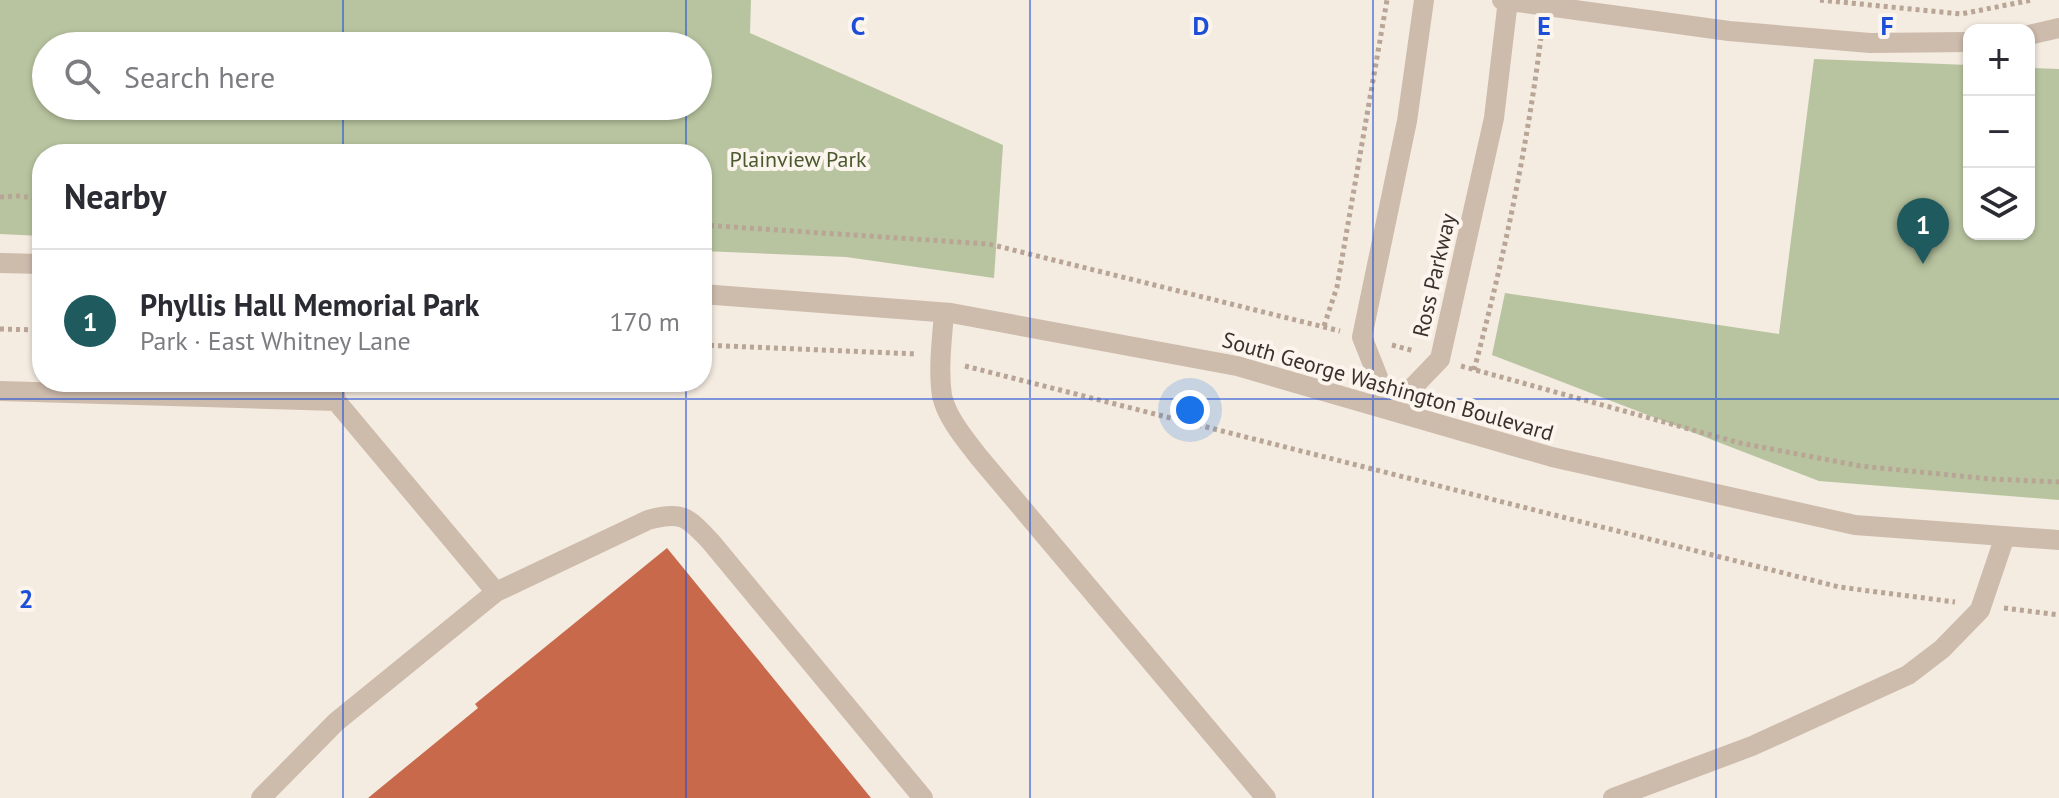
<!DOCTYPE html>
<meta charset="utf-8">
<style>
:root{--surface:#fff;--page:#f7f7f7;--text:#2b2b33;--muted:#7c7c81;--line:#e1e1e2;--accent:#1f5a5e}
body{margin:0;font-family:"PT Sans",sans-serif;background:var(--page);color:var(--text)}
.controls{position:absolute;right:24px;top:24px;display:grid;overflow:hidden;border-radius:16px;box-shadow:0 2px 6px #0004}
.controls button{width:72px;height:72px;display:grid;place-items:center;padding:0;border:0;border-bottom:2px solid var(--line);background:var(--surface);color:var(--text);font:40px sans-serif}
.you{position:absolute;left:1190px;top:410px;width:28px;height:28px;margin:-20px;border:6px solid #fff;border-radius:50%;background:#1a73e8;box-shadow:0 0 0 12px #1a73e833}
.badge{display:grid;place-items:center;width:52px;height:52px;border-radius:50%;background:var(--accent);color:#fff;font-size:26px;font-weight:700}
.pin{position:absolute;translate:-50% -66px;filter:drop-shadow(0 2px 4px #0008)}
.pin::after{content:'';position:absolute;top:42px;width:28px;height:24px;background:inherit;clip-path:polygon(0 0,100% 0,50% 100%)}
.list{margin:0;padding:0;list-style:none}
h2{display:flex;justify-content:space-between;align-items:center;height:104px;margin:0;padding:0 32px;font-size:34px}
h2 small{font-size:26px;font-weight:400;color:var(--muted)}
.list li{display:grid;grid-template-columns:52px 1fr auto;gap:24px;align-items:center;box-sizing:border-box;height:144px;padding:0 32px;border-top:2px solid var(--line)}
.list b{display:block;font-size:30px;white-space:nowrap}
.list p{margin:0;font-size:26px;white-space:nowrap;color:var(--muted)}
.list em{font-size:26px;font-style:normal;color:var(--muted)}
.icon{flex:none;width:44px;height:44px;fill:none;stroke:currentColor;stroke-width:2;stroke-linecap:round;stroke-linejoin:round}
.map{position:relative;flex:none;width:2059px;height:798px;overflow:hidden}
.search{position:absolute;background:var(--surface);box-shadow:0 2px 6px #0004;left:32px;top:32px;width:680px;height:88px;display:flex;align-items:center;gap:20px;box-sizing:border-box;padding:0 28px;border-radius:44px;color:var(--muted);font-size:30px}
.panel{position:absolute;background:var(--surface);box-shadow:0 2px 6px #0004;left:32px;top:144px;width:680px;height:248px;border-radius:32px}
.map>svg:first-child{display:block}
</style>
<div class="map">
<svg width="2059" height="798" viewBox="0 0 2059 798">
<rect width="100%" height="100%" fill="#f4ebe1"/>
<!-- green -->
<path fill="#b8c4a0" fill-rule="evenodd" d="M0,0H751L750,33L1003,145L994,278L846,257L702,251V154H42V236L0,234ZM46,46H698V106H46Z
M1814,59L1969,65V234H2029V68L2059,69V500L1819,481L1492,355L1505,293L1779,334Z"/>
<!-- building -->
<path fill="#c8694b" d="M667,548L871,798H368L478,708L475,704Z"/>
<g fill="none" stroke-linecap="round" stroke-linejoin="round">
<!-- path -->
<path stroke="#b9a596" stroke-width="5" stroke-dasharray="4 4" stroke-linecap="butt" d="M1820,0L1961,14L2032,0
M0,197L18,196L42,199
M702,225L989,244L1340,331
M1324,326L1337,287L1387,0
M0,329L42,330
M702,345L917,354
M1392,345L1414,351
M965,366L1839,587L1955,602
M1461,366L1740,443L1860,466L1990,479L2059,482
M1474,370C1504,258 1528,144 1542,29
M2004,608L2059,615"/>
<!-- minor -->
<path stroke="#cdbbac" stroke-width="20" d="M1502,0L1729,31L1870,43L1969,42
M2029,35L2059,28
M0,263L42,264
M702,294L951,313L1237,366L1552,457L1855,525L2059,540
M944,313C942,339 938,369 942,396C947,418 965,439 978,456L1266,798
M0,391L336,401
M1391,410L1440,359L1494,118L1508,0
M1391,410L1362,337L1407,121L1424,0
M496,592L648,520C683,510 688,518 711,542L923,798
M261,798L336,722L496,592L336,401L333,382
M1613,798L1752,746L1908,675L1942,649L1980,610L2005,536"/>
</g>
<!-- grid -->
<path fill="none" stroke="#1d4ed8" stroke-width="2" stroke-opacity="0.55" d="M343,0V46M686,0V46M1030,0V798M1373,0V798M1716,0V798M343,106V154M686,106V154M343,382V798M686,382V798M0,399H2059"/>
<g text-anchor="middle" dominant-baseline="central" stroke-width="8" stroke-linejoin="round" paint-order="stroke">
<!-- park labels -->
<g font-size="22" fill="#4a5a2e" stroke="#fbf5ee">
<text x="798" y="159">Plainview Park</text>
</g>
<!-- street labels -->
<g font-size="22" fill="#3b302b" stroke="#fbf5ee">
<text transform="translate(1434 275) rotate(-77)">Ross Parkway</text>
<text transform="translate(1388 386) rotate(16)">South George Washington Boulevard</text>
</g>
</g>
<g font-size="26" text-anchor="middle" font-weight="bold" fill="#1d4ed8" stroke="#fbf5ee" stroke-width="8" stroke-linejoin="round" paint-order="stroke">
<text x="858" y="35">C</text>
<text x="1201" y="35">D</text>
<text x="1544" y="35">E</text>
<text x="1887" y="35">F</text>
<text x="26" y="608">2</text>
</g>
</svg>
<div class="controls">
<button>+</button>
<button>−</button>
<button><svg class="icon" aria-label="layers" viewBox="0 0 24 24"><path d="M12 4l9 5-9 5-9-5zM3 14l9 5 9-5"/></svg></button>
</div>
<div class="you"></div>
<div class="pin badge" style="left:1923px;top:264px">1</div>
<div class="search"><svg class="icon" aria-label="search" viewBox="0 0 24 24"><circle cx="10" cy="10" r="6"/><path d="M15 15l6 6"/></svg>Search here</div>
<section class="panel">
<h2>Nearby<small></small></h2>
<ul class="list">
<li><span class="badge">1</span><div><b>Phyllis Hall Memorial Park</b><p>Park · East Whitney Lane</p></div><em>170 m</em></li>
</ul>
</section>
</div>
